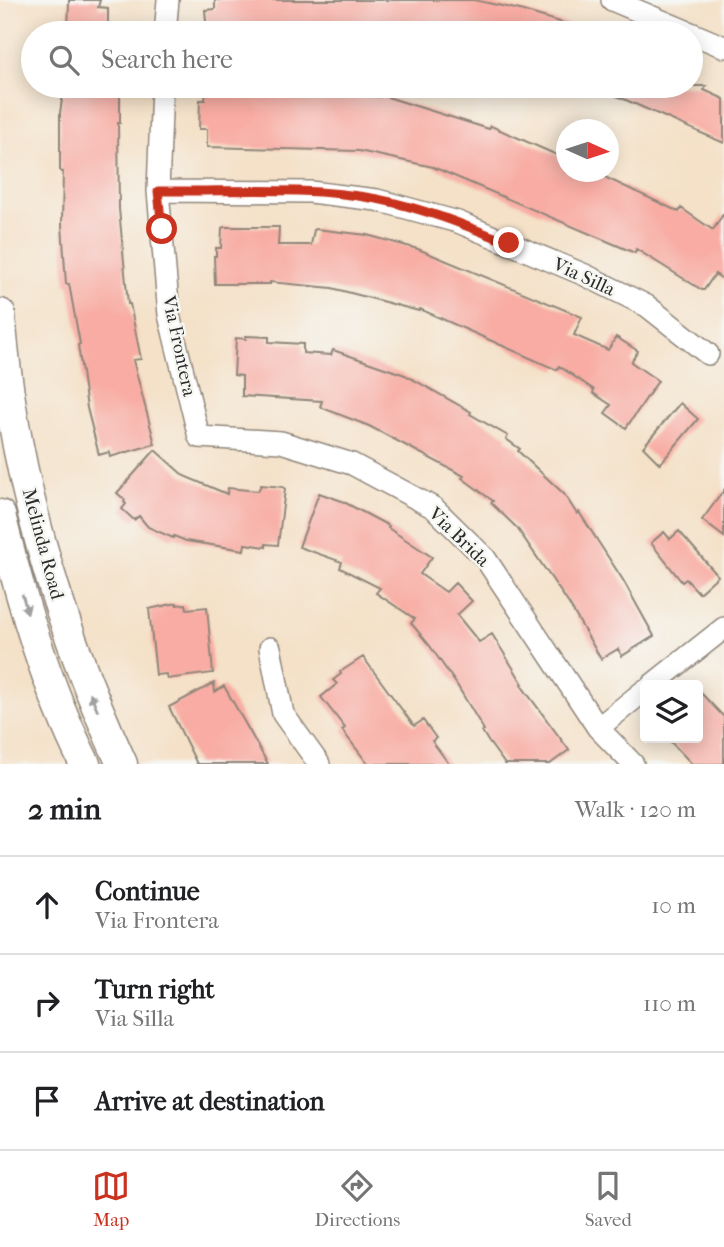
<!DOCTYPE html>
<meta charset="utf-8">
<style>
:root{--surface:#fff;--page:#f2f2f2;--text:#202124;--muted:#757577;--line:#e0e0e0;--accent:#c8321e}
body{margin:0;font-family:"IM FELL French Canon",serif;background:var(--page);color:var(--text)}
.controls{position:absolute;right:21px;bottom:21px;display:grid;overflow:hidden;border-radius:7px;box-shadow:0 4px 18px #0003}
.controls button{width:63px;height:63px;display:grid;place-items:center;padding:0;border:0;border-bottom:2px solid var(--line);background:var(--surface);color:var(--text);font:35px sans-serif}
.compass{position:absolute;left:556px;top:119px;width:63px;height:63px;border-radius:50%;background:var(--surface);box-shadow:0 4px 18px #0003;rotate:93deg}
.stop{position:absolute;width:21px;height:21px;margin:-16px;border:5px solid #c8321e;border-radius:50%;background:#fff}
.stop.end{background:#c8321e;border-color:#fff;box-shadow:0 2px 7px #0008}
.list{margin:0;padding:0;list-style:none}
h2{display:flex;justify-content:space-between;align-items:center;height:91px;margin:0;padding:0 28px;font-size:30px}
h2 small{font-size:23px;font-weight:400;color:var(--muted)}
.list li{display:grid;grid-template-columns:46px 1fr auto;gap:21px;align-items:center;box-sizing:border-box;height:98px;padding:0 28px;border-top:2px solid var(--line)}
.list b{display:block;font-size:26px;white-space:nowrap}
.list p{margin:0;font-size:23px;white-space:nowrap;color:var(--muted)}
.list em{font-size:23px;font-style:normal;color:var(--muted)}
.icon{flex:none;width:38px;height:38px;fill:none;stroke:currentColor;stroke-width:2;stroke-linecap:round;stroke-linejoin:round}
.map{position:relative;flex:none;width:724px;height:764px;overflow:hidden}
.search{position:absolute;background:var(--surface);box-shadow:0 4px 18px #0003;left:21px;right:21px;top:21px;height:77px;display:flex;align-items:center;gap:18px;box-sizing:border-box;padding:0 24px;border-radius:38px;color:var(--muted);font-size:26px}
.sheet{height:385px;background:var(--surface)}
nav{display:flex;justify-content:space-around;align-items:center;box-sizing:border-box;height:98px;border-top:2px solid var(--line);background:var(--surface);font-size:19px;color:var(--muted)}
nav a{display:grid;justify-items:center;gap:4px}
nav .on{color:var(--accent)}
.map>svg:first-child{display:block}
</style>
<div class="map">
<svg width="724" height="764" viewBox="0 0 724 764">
<rect width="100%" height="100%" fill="#f6f6f2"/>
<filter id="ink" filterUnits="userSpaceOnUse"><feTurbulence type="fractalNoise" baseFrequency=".0143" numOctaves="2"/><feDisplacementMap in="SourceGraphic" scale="14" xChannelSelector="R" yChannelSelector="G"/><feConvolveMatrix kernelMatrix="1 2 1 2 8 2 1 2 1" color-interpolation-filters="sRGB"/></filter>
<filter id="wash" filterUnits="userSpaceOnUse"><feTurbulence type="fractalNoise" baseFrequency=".00686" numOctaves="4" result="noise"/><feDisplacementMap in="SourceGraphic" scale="28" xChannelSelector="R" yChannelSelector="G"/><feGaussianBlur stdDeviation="1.57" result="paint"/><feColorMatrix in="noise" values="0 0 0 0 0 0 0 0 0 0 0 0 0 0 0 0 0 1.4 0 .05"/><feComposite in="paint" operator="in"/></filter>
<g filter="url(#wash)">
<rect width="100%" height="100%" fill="#f4e1c8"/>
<g id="blocks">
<!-- building -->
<path fill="#f8aca3" d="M69,0H100L98,7L108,8V33H68Z
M215,0H474L520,10L583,29L582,33H207L205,10L215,9Z
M64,86H120V123H118L119,209L128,304H130L141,359L133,360L155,444L110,457L109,452L99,455L87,408L78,345L80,344L69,284H66L62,225L63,172L60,171V113Z
M594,86H706L704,90L724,99V143Z
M239,87L333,91V93L380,97L381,95L489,129L491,126L566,159V172H594L679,212L681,208L713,230L724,213V280L715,274L704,290H702L636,249L635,253L433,167L359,151L207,147V129H199L200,100H205L206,91H239Z
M224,227H279L278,245H311L314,230L316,229L367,235L418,249L582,317L574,335L608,350L616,337L638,351L631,362L658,381L626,428L605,413L611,405L593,393L594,390L559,366L557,370L420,309L419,311L332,288L270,282V284H215L214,256H216V248H221L222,228Z
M246,336L269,337V342L303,344V353L331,355L333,350L405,375L471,412L470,414L508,436L506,439L520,449L518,451L564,494L577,514L579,512L623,580L654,636L622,656L618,649L601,659L569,604L517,528L491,503L493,501L462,478L464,476L369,426L320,407L322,401L242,396V376L234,375L236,338L246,339Z
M680,403L698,419L660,464L643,447Z
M155,450L184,476L227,494L228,488L258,491L261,485L283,487L285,489L278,545L266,544V547L245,544L244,550L186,541L174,536L173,538L148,527L139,516L134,520L122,509L126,504L124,502L125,500L117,493Z
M724,490V537L702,520Z
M319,493L342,501L389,526L388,528L432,557L420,574L446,592L455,583L472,601L457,615L479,642L492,634L523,684L521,685L569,750L550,764H505L488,741L482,731L484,730L457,685L430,646L411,623L415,619L376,593L380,588L340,568L342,562L299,547Z
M679,531L718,576L699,593L686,579L682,582L651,543L664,532L670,539Z
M177,603V605L186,604L187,609L207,607L213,673L167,679L166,674L156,675L149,609Z
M363,657L414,726L423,720L436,738L432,741L449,764H368L342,730L345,728L321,697L337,684L333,680L341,674L340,672Z
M214,683L215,692L224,686L268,764H197L169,707Z
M698,690L724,717V764H692L667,738H698Z"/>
</g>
</g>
<g filter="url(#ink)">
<use href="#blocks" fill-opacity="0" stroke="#90867a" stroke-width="2"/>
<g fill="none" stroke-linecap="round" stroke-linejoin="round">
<!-- street casing -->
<g stroke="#90867a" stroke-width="24">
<path id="street" d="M612,0L724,47
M165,33L168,0
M162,86L158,191L169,315L199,437L281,442L352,464L434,508L485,558L598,728L633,764
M158,191L310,192L377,200L458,222L585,275L647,306L708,354
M270,648L283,714L319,764
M652,685L724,628
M598,728L645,690"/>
</g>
<!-- secondary casing -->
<g stroke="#90867a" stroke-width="33">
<path id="secondary" d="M0,314C12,469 57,623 122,764
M0,515C21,599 46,686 85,764"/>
</g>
<!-- street -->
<use href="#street" stroke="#fff" stroke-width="21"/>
<!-- secondary -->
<use href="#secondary" stroke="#fff" stroke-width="30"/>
</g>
<!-- one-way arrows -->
<defs><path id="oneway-solid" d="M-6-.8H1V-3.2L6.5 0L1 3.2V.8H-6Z" transform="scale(1.75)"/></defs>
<g fill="#a0a0a0">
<use href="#oneway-solid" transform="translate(25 604) rotate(74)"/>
<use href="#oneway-solid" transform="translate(94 702) rotate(-113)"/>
</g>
</g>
<g fill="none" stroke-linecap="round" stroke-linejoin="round" filter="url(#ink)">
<!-- route -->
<path stroke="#c8321e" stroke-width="9" d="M162,229L158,191C231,192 306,186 377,199C423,208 467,226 509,243"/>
</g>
<g text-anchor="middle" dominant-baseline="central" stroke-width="5" stroke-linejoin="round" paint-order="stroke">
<!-- street labels -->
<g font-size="19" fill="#2b2b2b" stroke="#f6f6f2">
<text transform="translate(584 277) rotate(25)">Via Silla</text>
<text transform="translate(179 346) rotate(78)">Via Frontera</text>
<text transform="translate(459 537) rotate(44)">Via Brida</text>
<text transform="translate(43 544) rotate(75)">Melinda Road</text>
</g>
</g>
</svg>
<div class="controls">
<button><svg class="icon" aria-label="layers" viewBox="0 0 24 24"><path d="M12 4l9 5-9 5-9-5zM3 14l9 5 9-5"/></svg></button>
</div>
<svg class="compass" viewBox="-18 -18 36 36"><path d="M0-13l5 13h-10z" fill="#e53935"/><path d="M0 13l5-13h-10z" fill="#757577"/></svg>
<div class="stop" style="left:162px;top:229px"></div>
<div class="stop end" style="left:509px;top:243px"></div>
<div class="search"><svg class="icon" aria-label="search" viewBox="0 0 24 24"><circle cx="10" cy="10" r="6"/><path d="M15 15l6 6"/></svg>Search here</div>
</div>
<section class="sheet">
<h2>2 min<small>Walk · 120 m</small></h2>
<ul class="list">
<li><svg class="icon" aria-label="ahead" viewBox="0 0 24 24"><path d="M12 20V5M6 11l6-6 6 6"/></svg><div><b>Continue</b><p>Via Frontera</p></div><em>10 m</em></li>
<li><svg class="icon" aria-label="right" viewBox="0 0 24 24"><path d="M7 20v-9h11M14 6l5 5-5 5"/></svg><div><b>Turn right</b><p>Via Silla</p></div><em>110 m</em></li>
<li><svg class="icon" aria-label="arrive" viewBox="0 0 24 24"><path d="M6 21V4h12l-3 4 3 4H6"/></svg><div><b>Arrive at destination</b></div></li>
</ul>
</section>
<nav>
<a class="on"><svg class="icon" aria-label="map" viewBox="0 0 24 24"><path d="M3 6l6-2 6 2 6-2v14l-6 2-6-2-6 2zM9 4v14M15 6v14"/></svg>Map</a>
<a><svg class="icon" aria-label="directions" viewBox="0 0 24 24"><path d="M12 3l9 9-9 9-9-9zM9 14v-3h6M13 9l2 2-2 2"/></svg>Directions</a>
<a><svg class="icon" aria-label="saved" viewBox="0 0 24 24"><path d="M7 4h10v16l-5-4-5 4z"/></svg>Saved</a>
</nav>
